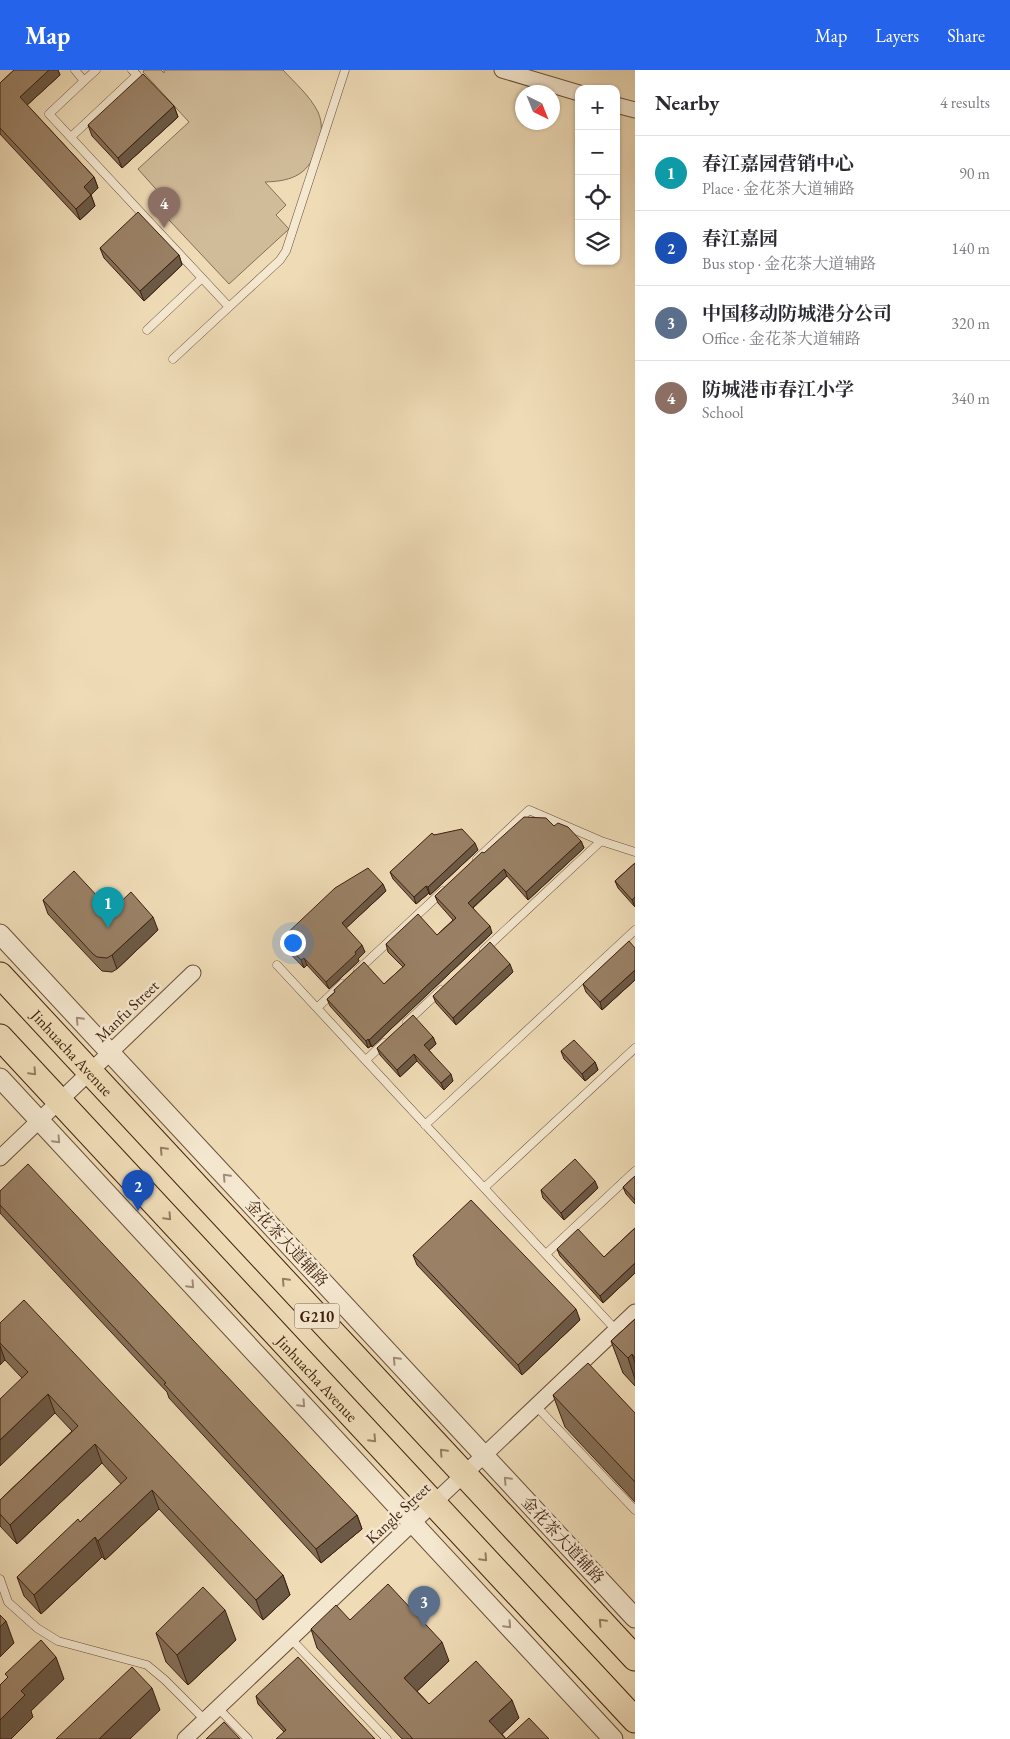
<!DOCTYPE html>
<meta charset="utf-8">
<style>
:root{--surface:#fff;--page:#f7f7f7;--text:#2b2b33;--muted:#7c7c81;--line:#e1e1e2;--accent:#2563eb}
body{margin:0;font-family:"EB Garamond","Noto Serif SC",serif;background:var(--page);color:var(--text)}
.controls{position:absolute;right:15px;top:15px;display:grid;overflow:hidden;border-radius:10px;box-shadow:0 1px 4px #0004}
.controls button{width:45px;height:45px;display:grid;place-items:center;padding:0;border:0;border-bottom:1px solid var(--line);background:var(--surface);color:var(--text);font:25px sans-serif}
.compass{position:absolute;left:515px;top:15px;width:45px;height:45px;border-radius:50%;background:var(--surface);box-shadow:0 1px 4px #0004;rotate:137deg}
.you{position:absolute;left:292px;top:872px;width:18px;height:18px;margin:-12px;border:4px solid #fff;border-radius:50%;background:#1a73e8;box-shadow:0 0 0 8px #1a73e833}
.badge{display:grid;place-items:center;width:32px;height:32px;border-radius:50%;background:var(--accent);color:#fff;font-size:16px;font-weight:700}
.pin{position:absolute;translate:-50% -41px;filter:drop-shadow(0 1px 2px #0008)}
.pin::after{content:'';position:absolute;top:26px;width:18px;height:15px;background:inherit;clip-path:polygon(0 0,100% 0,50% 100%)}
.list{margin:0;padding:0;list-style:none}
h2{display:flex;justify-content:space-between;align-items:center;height:65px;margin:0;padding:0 20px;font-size:21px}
h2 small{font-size:16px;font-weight:400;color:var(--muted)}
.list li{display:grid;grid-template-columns:32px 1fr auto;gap:15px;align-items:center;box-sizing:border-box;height:75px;padding:0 20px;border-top:1px solid var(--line)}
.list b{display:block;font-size:19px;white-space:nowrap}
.list p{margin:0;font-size:16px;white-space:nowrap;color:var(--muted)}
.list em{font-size:16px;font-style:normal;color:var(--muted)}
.icon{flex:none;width:28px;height:28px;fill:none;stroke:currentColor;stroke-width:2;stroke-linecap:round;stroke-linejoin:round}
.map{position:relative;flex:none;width:635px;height:1669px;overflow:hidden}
header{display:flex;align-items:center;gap:30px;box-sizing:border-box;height:70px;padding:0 25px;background:var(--accent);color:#fff}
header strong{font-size:24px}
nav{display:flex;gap:28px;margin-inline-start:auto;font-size:18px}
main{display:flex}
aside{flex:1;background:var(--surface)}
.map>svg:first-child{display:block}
</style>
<header>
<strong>Map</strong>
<nav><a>Map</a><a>Layers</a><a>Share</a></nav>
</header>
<main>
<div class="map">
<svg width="635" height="1669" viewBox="0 0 635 1669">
<rect width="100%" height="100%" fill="#efdcb7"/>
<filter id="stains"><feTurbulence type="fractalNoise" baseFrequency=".004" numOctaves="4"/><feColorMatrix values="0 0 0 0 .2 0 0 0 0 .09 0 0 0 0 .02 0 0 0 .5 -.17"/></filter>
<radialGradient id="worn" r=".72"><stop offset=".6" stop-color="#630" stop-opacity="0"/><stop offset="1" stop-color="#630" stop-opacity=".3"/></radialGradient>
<!-- grass -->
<path fill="#d1bc9a" stroke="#876d54" d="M144,0H161L164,3V0H283C295,13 310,26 318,42C323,54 322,64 318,76C309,104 294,111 265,112L286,135L276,145L289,159L229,214L155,135L163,127L138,99L189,52L143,2Z"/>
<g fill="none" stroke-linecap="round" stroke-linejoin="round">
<!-- service casing -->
<g stroke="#6a4e38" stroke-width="9">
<path id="service" d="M75,0L84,11L96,0
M84,11L49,44L229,237L280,190L286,181L345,0
M71,67L137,5L132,0
M147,260L202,208
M173,289L229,237
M477,789L529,740L601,771L635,782
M484,880L601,771
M277,895L616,1260
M358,900L443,821
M317,938L342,914
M407,952L441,920
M366,990L384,973
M425,1055L635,860
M484,1118L635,978
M546,1184L635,1101
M536,1336L635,1440
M0,1509L8,1532L37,1558L58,1571L147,1595L165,1610L205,1650
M291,1569L387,1669
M218,1638L248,1669"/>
</g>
<!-- minor casing -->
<g stroke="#6a4e38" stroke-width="17">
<path id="minor" d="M502,0L579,23
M616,35L635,40
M0,1088L193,903
M185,1669L635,1242"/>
</g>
<!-- tertiary casing -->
<g stroke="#6a4e38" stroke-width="21">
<path id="tertiary" d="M0,864L635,1548
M0,1008L613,1669"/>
</g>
<!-- trunk casing -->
<g stroke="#3d1e0e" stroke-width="27">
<g id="trunk">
<path id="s1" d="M0,905L635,1588"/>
<path id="s2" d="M0,967L635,1650"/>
</g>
</g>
<!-- service -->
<use href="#service" stroke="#f5e8d0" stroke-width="8"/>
<!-- minor -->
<use href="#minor" stroke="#f5e8d0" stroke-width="15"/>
<!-- tertiary -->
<use href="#tertiary" stroke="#f5e8d0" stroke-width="19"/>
<!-- trunk -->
<use href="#trunk" stroke="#efdcb7" stroke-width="25"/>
</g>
<!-- wall -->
<path fill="#846f58" stroke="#3d1e0e" d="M14,0H58L60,5L27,35L94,107L98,118L91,125L95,136L80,150L0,64V13Z
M174,36L178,47L122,98L92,66L88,55Z
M100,178L179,185L182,195L144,231L104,188Z
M554,756L581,771L584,778L528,830L507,806L473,838L492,863L372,977L371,976L368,978L330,936L327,929L335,922L334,920L384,914L403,897L388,882L386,874L437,865L453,850L438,833L435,826L484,783Z
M434,765L478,780L430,825L429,823L416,834L393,809L390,802Z
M635,793V837L618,818L615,811Z
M386,821L346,858L365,882L358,889L359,891L329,919L307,895L304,898L283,876L281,869Z
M43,830L111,841L158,860L117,899L112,902L102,901L98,897L48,844Z
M635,878V910L602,940L586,922L583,914Z
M513,902L456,955L436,933L433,926Z
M433,967L436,974L429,980L453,1011L444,1020L417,991L400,1007L380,985L377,978Z
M561,981L595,992L598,1000L585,1011L564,989Z
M635,1106V1134L626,1124L623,1117Z
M598,1118L564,1150L543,1128L541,1120Z
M0,1121L357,1445L362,1459L321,1493L169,1328L167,1322L0,1143Z
M635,1158V1203L603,1233L560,1186L557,1179L604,1187Z
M413,1185L580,1250L522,1305L417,1195Z
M635,1249V1316L623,1303L611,1271Z
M0,1253L283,1505L290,1525L263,1550L159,1439L105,1490L102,1487L41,1544L24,1526L17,1507L80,1452L121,1414L102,1393L17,1474L0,1456V1430L72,1361L5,1290L0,1295Z
M553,1325L635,1343V1432L565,1357Z
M350,1550L449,1591L417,1621L429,1634L519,1648L502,1664L506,1669H402L317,1578L311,1559Z
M156,1563L236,1570L188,1615L166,1592Z
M256,1626L375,1669L284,1662L258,1634Z"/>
<!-- shaded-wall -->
<path fill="#6c5a47" stroke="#3d1e0e" d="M49,0H58L60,5L24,38L20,27Z
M174,36L178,47L122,98L118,88Z
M94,107L98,118L88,128L84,117Z
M91,125L95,136L80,150L76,139Z
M179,185L182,195L144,231L140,221Z
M581,771L584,778L528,830L526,822Z
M475,773L478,780L430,825L428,817Z
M504,799L507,806L470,840L468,833Z
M383,814L386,821L344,860L342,853Z
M426,816L429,823L416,834L414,827Z
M635,827V837L632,830Z
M153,847L158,860L117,899L112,885Z
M490,856L492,863L372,977L369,970Z
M362,875L365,882L358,889L359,891L329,919L326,912Z
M304,888L307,895L304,898L301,890Z
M510,894L513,902L456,955L453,948Z
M635,900V910L602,940L600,932Z
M433,967L436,974L427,982L424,975Z
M368,969L371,976L368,978L366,971Z
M414,984L417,991L400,1007L397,1000Z
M595,992L598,1000L585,1011L582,1004Z
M451,1004L453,1011L444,1020L441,1013Z
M595,1111L598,1118L564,1150L561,1143Z
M635,1193V1203L603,1233L600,1226Z
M576,1239L580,1250L522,1305L518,1295Z
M0,1276L5,1290L0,1295Z
M632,1284L635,1293V1309L628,1288Z
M48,1324L55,1343L0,1396V1370Z
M95,1374L102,1393L17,1474L10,1455Z
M152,1420L159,1439L105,1490L98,1471Z
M357,1445L362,1459L321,1493L316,1479Z
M95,1467L102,1487L41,1544L34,1525Z
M283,1505L290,1525L263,1550L256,1530Z
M225,1540L236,1570L188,1615L177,1585Z
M6,1551L14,1573L0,1587V1557Z
M442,1572L449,1591L411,1627L404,1608Z
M56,1587L64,1609L31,1641L33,1647L11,1669H0V1650L21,1621Z
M152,1618L160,1640L130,1669H99Z
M512,1630L519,1648L497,1669L489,1651Z"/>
<!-- building -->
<path fill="#9a8166" stroke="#3d1e0e" d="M14,0H49L20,27L94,107L84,117L91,125L76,139L0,58V13Z
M143,4L174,36L118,88L88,55Z
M138,142L179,185L140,221L100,178Z
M524,747L546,748L554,756L558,753L568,757L581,771L526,822L504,799L468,833L490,856L369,970L368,969L366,971L327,929L335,922L334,920L364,892L384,914L405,895L386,874L418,844L437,865L456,848L435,826L482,782L484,783Z
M462,759L475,773L428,817L426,816L414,827L390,802L432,763L434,765Z
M635,793V827L632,830L615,811Z
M368,798L383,814L342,853L362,875L355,882L356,884L326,912L304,888L301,890L281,869L335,818Z
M74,801L111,841L131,822L153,847L112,885L107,888L97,887L93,884L43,830Z
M629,871L635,878V900L600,932L583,914Z
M490,872L510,894L453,948L433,926Z
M413,945L433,967L424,975L451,1004L441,1013L414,984L397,1000L377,978Z
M574,970L595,992L582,1004L561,981Z
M575,1089L595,1111L561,1143L541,1120Z
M28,1094L357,1445L316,1479L164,1314L166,1313L0,1135V1121Z
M635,1106V1130L623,1117Z
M471,1130L576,1239L518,1295L413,1185Z
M635,1158V1193L600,1226L557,1179L578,1159L604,1187Z
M24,1230L283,1505L256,1530L152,1420L98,1471L95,1467L34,1525L17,1507L78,1449L80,1452L127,1408L95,1374L10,1455L0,1444V1430L78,1356L48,1324L0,1370V1329L28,1302L0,1273V1253Z
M635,1249V1288L632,1284L628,1288L611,1271Z
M588,1293L635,1343V1412L553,1325Z
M388,1514L442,1572L404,1608L429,1634L476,1591L512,1630L489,1651L506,1669H413L311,1559L336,1535L350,1550Z
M203,1517L225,1540L177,1585L156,1563Z
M0,1545L6,1551L0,1557Z
M41,1570L56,1587L21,1621L25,1625L0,1650V1615L8,1607L5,1604Z
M298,1587L375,1669H276L286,1660L256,1626Z
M132,1597L152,1618L99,1669H56Z
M529,1648L549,1669H506Z
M224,1652L240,1669H206Z"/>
<!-- one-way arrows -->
<defs><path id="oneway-chevron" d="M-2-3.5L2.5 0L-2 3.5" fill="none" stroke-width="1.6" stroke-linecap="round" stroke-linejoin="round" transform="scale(1.25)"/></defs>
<g stroke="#a28d79">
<use href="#oneway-chevron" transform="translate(79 950) rotate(-133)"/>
<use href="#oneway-chevron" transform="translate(57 1070) rotate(47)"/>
<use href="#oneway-chevron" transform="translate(226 1107) rotate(-133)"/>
<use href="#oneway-chevron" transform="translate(191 1215) rotate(47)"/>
<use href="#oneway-chevron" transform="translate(396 1290) rotate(-133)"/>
<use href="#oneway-chevron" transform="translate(302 1334) rotate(47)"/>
<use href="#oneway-chevron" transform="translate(507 1410) rotate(-133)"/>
<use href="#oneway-chevron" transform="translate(508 1555) rotate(47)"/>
</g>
<g stroke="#967d62">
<use href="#oneway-chevron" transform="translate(33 1002) rotate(47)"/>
<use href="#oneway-chevron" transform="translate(163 1080) rotate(-133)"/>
<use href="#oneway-chevron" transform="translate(168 1147) rotate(47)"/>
<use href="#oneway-chevron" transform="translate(285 1211) rotate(-133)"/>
<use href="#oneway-chevron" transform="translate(373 1369) rotate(47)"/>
<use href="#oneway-chevron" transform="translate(443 1382) rotate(-133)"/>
<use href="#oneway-chevron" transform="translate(484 1488) rotate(47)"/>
<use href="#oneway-chevron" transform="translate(602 1552) rotate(-133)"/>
</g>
<g text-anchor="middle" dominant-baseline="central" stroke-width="5" stroke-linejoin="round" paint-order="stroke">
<!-- shield labels -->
<rect fill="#f5e8d0" stroke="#745b48" stroke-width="1" x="294.5" y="1233.5" width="45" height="25" rx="4"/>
<g font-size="15" font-weight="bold" fill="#3d1e0e">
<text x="317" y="1246">G210</text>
</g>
<!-- street labels -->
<g font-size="16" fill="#3d1e0e" stroke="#f5e8d0">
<text transform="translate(127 941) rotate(-44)">Manfu Street</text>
<text stroke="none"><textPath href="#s1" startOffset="106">Jinhuacha Avenue</textPath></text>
<text transform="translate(287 1173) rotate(47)">金花茶大道辅路</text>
<text stroke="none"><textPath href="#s2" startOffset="466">Jinhuacha Avenue</textPath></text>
<text transform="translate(398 1443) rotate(-43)">Kangle Street</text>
<text transform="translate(563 1470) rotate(47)">金花茶大道辅路</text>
</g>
</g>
<rect width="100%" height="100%" filter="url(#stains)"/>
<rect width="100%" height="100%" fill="url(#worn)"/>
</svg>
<div class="controls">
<button>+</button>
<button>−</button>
<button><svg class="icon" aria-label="locate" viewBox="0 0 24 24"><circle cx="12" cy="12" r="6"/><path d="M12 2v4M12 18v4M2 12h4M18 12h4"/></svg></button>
<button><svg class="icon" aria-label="layers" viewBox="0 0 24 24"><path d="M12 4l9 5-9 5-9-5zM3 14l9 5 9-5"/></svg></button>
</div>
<svg class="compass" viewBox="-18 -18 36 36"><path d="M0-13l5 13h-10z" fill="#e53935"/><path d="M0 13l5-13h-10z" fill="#7c7c81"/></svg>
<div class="you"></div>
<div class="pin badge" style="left:108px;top:858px;background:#0f9aa8">1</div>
<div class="pin badge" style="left:138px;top:1141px;background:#1a4fb4">2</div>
<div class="pin badge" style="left:424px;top:1557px;background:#5c6f8a">3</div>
<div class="pin badge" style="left:164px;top:158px;background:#8d6e63">4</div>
</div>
<aside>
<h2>Nearby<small>4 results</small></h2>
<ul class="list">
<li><span class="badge" style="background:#0f9aa8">1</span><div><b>春江嘉园营销中心</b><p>Place · 金花茶大道辅路</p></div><em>90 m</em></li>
<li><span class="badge" style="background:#1a4fb4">2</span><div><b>春江嘉园</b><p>Bus stop · 金花茶大道辅路</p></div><em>140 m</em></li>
<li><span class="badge" style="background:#5c6f8a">3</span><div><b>中国移动防城港分公司</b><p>Office · 金花茶大道辅路</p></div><em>320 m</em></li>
<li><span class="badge" style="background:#8d6e63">4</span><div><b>防城港市春江小学</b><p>School</p></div><em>340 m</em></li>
</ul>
</aside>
</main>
